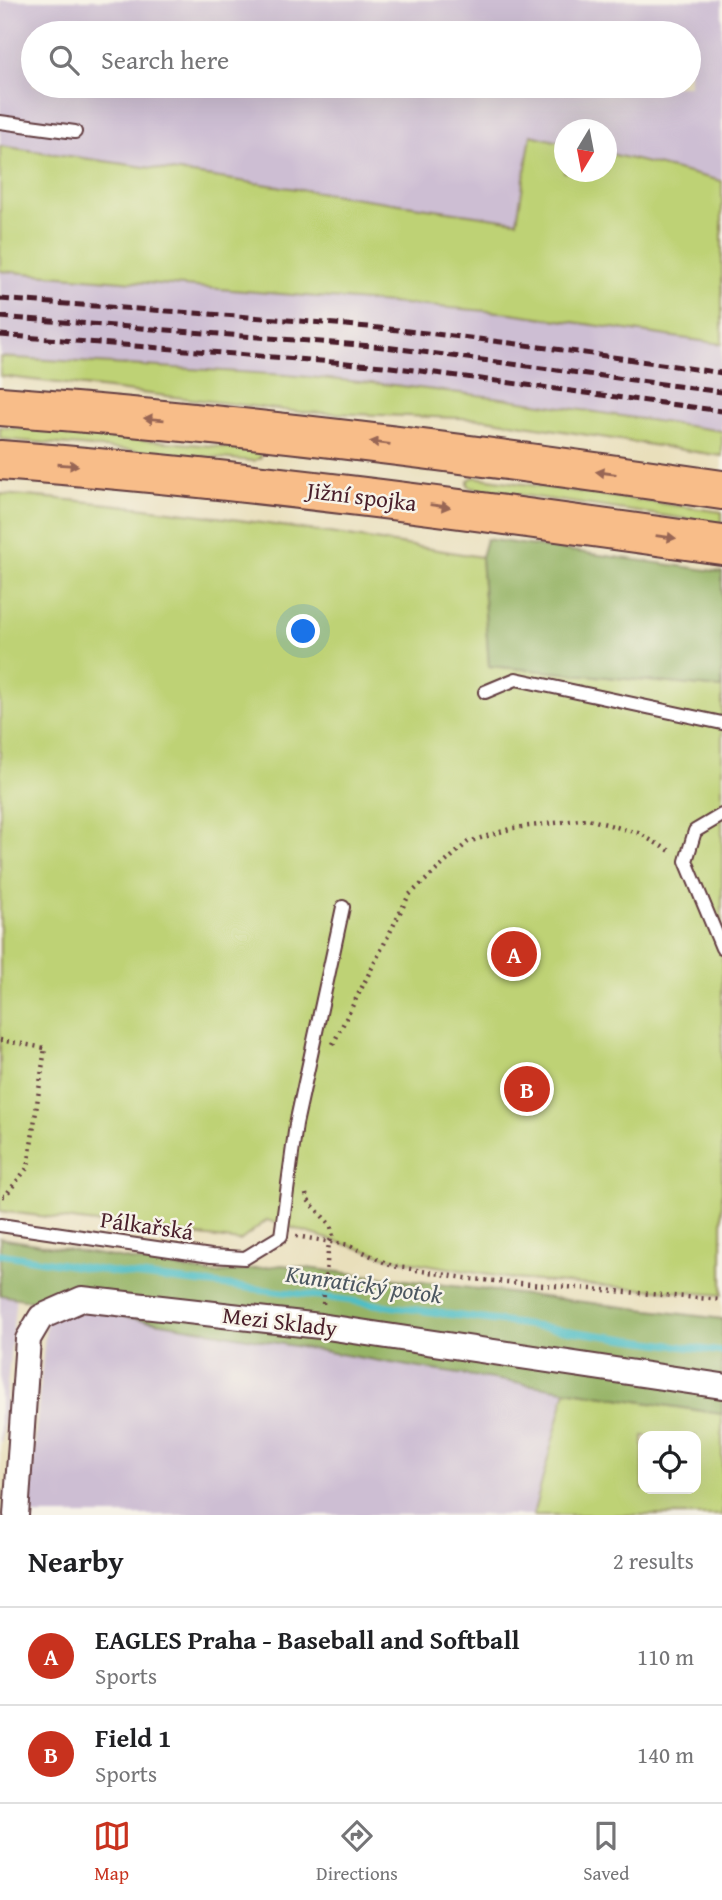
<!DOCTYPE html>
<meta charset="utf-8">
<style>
:root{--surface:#fff;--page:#f6f6f6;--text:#202124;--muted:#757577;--line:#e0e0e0;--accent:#c8321e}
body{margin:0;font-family:"Gentium Book Plus",serif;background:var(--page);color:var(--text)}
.controls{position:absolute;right:21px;bottom:21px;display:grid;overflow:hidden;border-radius:14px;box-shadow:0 7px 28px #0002}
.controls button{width:63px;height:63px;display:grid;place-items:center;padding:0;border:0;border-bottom:2px solid var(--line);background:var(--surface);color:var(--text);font:35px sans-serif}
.compass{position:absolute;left:554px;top:119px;width:63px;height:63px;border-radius:50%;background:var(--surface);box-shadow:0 7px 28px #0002;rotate:190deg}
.you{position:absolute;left:304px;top:632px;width:24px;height:24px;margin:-18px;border:5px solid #fff;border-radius:50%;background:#1a73e8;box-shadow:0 0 0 10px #1a73e833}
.badge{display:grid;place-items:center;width:46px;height:46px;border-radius:50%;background:var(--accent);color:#fff;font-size:23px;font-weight:700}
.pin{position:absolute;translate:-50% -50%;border:4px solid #fff;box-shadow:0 2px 7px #0006}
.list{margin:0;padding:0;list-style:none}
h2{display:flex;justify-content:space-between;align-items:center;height:91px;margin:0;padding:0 28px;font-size:30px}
h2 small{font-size:23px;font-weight:400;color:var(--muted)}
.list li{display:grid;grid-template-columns:46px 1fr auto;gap:21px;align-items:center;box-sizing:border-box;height:98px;padding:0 28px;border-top:2px solid var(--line)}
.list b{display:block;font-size:26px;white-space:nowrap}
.list p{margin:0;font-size:23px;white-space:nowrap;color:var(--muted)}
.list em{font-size:23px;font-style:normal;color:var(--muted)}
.icon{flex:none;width:38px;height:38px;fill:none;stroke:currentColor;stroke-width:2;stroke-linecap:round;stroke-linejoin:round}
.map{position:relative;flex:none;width:722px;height:1515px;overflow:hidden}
.search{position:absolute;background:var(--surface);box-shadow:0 7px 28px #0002;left:21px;right:21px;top:21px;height:77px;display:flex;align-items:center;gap:18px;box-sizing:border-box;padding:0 24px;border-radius:38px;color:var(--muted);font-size:26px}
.sheet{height:287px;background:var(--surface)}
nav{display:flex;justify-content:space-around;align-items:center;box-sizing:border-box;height:98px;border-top:2px solid var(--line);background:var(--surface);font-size:19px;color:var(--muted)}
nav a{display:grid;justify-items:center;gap:4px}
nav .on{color:var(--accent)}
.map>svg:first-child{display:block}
</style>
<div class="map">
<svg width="722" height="1515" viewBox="0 0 722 1515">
<rect width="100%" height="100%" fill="#f7f3e8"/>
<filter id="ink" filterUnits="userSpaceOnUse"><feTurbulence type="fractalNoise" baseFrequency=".0143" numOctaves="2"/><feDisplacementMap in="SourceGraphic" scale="14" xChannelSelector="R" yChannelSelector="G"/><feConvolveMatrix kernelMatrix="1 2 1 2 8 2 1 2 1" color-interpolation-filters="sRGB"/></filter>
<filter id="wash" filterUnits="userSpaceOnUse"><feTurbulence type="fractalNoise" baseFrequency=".00686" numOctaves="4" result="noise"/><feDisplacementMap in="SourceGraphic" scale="28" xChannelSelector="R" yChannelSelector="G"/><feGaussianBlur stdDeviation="1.57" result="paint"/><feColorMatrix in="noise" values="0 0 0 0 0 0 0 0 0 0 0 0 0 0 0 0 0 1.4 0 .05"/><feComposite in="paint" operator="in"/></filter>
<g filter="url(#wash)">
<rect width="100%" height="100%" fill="#e9dfbb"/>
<!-- industrial -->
<path fill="#cdbed3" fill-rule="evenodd" d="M0,0H722V180L607,153L606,130H564V143L531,135L518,221L0,146ZM33,33H689V86H33Z
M0,271L511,313L722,344V431L502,398L287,375L0,357Z
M0,1295L16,1297L1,1444H0Z
M48,1303L420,1368L566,1390L533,1515H28Z"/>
<!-- green -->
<path fill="#bed275" stroke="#847850" stroke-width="2" fill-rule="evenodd" d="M531,135L564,143V172H606L607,153L722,181V344L511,313L0,271V146L517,221Z
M0,357L287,375L393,385L502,398L722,431V456L486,419L300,412L0,376Z
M0,427L255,450L260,452L261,457L254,461L0,439Z
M474,477L722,512V524L472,488L468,485V480Z
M0,494C161,506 321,531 481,557L489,666L722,688V1295L513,1279L390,1258L267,1220L240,1241L0,1211Z
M566,1390L722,1414V1515H533ZM643,1436H696V1489H643Z"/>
<!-- forest -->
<path fill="#96b466" stroke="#706a48" stroke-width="2" d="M486,539L722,572V688L489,666L481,557Z
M0,1238L214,1274L282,1265L722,1319V1414L420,1368L0,1295Z"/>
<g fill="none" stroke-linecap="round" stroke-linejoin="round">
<!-- stream -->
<path stroke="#50bec5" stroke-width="7" d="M0,1254L132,1275L302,1294L722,1352"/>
</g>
</g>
<g filter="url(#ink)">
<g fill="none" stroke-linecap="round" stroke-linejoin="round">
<!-- service casing -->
<g stroke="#623c41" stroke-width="16">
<path id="service" d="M0,122L75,132
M485,692L516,679L722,723
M722,815L695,831L686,861L722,948
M0,1225L211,1256L245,1258L281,1236L296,1124L343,907"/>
</g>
<!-- minor casing -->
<g stroke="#623c41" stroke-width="28">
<path id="minor" d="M16,1515L28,1339L41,1317L82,1299L320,1326L722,1386"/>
</g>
<!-- trunk casing -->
<g stroke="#623c41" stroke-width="42">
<path id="trunk" d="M0,406C242,424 482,455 722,490
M0,460C242,478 482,511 722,545"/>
</g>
<!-- path -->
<path stroke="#623c41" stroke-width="4.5" stroke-dasharray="2 5" stroke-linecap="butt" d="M0,1040L45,1048L28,1167L5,1196H0
M333,1044L409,895L468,842L513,828L588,819L638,833L672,852
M306,1194L307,1199L331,1226L333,1237L329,1242L323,1304
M296,1236L349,1245L392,1266L471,1279L722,1300"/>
<!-- service -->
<use href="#service" stroke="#fff" stroke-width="12"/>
<!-- minor -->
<use href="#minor" stroke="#fff" stroke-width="24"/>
<!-- trunk -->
<use href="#trunk" stroke="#f8bd89" stroke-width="38"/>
<!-- rail -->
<path stroke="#4a1f2b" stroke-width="5" stroke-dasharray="10 5" stroke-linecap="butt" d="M0,299C139,310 279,317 417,332C519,343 621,358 722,373
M0,317L385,347L722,392
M0,335L383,366L722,411"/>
</g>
<!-- one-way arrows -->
<defs><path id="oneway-solid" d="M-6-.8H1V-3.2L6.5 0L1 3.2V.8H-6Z" transform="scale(1.75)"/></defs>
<g fill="#986655">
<use href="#oneway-solid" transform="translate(154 419) rotate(-175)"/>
<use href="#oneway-solid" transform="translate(380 443) rotate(-173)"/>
<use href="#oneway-solid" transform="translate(68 465) rotate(4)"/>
<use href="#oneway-solid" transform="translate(606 473) rotate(-172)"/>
<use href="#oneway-solid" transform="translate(440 506) rotate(8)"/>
<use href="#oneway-solid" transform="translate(666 537) rotate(8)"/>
</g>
</g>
<g text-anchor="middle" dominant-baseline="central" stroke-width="5" stroke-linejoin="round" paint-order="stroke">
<!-- street labels -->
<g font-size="23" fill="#4a1f2b" stroke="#f7f3e8">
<text transform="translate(362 496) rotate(7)">Jižní spojka</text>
<text transform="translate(147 1225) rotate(8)">Pálkařská</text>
<text transform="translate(280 1321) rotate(7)">Mezi Sklady</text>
</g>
<!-- water labels -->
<g font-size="24" font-style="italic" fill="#4c5761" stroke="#f7f3e8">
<text transform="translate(364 1284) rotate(8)">Kunratický potok</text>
</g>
</g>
</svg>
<div class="controls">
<button><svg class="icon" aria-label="locate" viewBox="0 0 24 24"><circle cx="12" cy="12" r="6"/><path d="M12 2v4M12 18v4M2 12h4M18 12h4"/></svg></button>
</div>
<svg class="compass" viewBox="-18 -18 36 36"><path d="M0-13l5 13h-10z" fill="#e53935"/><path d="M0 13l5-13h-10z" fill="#757577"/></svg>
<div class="you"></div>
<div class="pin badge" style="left:514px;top:954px">A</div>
<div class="pin badge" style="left:527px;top:1089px">B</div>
<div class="search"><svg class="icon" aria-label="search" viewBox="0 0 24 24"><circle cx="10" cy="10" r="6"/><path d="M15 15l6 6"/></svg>Search here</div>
</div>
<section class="sheet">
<h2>Nearby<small>2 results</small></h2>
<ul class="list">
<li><span class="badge">A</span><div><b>EAGLES Praha - Baseball and Softball</b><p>Sports</p></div><em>110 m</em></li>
<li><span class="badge">B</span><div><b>Field 1</b><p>Sports</p></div><em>140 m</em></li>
</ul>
</section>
<nav>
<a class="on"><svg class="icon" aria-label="map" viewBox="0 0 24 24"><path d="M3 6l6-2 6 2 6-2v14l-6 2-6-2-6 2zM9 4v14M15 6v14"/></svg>Map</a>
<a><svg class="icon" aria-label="directions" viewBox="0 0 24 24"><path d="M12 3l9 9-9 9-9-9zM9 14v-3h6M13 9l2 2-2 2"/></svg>Directions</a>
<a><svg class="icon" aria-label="saved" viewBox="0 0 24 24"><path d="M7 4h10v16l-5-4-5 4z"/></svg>Saved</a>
</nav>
